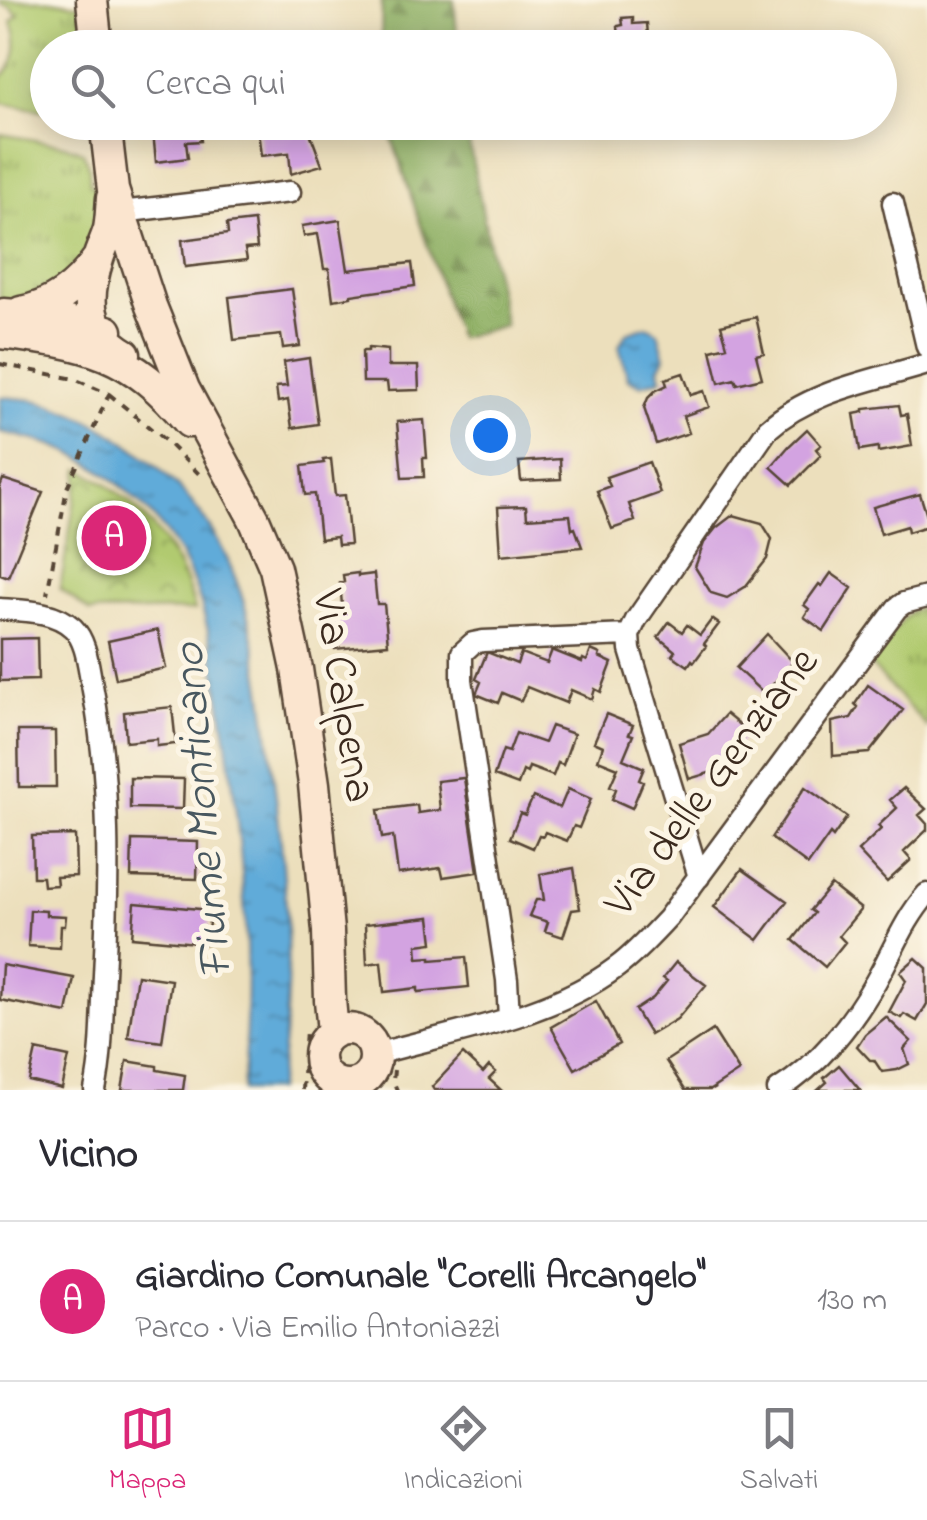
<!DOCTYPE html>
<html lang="it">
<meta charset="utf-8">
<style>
:root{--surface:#fff;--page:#f7f7f7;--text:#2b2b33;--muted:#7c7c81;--line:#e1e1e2;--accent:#db2777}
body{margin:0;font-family:"Indie Flower",sans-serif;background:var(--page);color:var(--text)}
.you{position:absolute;left:490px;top:435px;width:35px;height:35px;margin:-25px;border:8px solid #fff;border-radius:50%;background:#1a73e8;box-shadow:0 0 0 15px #1a73e833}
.badge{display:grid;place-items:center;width:65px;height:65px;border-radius:50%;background:var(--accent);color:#fff;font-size:32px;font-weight:700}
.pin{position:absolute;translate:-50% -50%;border:5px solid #fff;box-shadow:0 2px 10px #0006}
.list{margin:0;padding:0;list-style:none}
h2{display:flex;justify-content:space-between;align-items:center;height:130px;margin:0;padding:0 40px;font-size:42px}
h2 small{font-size:32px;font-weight:400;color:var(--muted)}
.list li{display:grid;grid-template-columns:65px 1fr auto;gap:30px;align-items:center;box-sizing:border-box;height:160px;padding:0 40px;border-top:2px solid var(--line)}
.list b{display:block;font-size:38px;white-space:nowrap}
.list p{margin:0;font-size:32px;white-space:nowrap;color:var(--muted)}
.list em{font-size:32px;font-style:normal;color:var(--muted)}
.icon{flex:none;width:55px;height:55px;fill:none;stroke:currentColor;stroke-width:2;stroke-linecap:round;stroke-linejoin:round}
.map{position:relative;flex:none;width:927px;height:1090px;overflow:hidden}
.search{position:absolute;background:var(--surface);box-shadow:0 5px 25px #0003;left:30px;right:30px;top:30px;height:110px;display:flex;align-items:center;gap:25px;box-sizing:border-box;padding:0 35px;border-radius:55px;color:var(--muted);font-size:38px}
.sheet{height:290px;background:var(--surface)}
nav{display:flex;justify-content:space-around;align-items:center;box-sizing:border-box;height:140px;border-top:2px solid var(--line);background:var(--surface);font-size:28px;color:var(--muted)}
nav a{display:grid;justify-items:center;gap:5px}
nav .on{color:var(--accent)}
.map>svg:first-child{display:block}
</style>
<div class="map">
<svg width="927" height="1090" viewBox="0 0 927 1090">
<defs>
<pattern id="grass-tufts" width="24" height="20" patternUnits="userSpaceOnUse" patternTransform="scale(2.5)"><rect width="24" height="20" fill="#b1ca6f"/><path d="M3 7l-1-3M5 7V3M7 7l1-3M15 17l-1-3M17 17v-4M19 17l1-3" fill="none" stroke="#91a45b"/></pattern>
<pattern id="forest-firs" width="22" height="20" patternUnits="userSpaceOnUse" patternTransform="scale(2.5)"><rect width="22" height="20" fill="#8cae62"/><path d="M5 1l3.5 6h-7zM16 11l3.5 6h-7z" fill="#748e50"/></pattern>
<pattern id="park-crowns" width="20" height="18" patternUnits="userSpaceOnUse" patternTransform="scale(2.5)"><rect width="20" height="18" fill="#b1ca6f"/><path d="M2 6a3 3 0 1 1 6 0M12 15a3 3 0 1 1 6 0" fill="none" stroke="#91a45b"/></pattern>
<pattern id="water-ripples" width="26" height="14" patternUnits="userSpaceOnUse" patternTransform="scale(2.5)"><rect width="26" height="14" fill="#61abd9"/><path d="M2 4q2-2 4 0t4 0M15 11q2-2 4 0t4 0" fill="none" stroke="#518baf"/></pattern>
</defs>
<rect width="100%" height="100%" fill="#fcf5e5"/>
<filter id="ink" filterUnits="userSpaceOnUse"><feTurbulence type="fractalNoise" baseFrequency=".01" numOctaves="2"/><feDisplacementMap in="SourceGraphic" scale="20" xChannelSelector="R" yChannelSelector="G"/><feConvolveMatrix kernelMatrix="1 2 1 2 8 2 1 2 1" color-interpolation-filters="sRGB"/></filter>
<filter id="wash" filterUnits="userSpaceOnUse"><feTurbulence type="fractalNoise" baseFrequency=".0048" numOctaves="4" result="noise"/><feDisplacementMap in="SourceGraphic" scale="40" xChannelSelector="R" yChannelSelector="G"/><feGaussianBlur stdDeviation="2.25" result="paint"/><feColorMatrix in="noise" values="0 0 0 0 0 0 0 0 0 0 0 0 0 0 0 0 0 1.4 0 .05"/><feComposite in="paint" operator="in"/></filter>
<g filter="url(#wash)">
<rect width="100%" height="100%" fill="#ecdfbc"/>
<!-- grass -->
<path fill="url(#grass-tufts)" stroke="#767a46" stroke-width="2.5" d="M0,0H49L81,5L85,47L48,48L47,111L0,103V78C18,65 20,40 11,21L18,15L10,7L0,4Z
M0,134L65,145L83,152L89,167L90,185L97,186C105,228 89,248 69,282L0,306Z
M927,607V727L869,663L905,617L911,611Z"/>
<!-- forest -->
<path fill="url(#forest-firs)" stroke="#646c40" stroke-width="2.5" d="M382,0H454L458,47H381Z
M387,123H465L505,325L458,338Z"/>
<!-- park -->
<path fill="url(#park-crowns)" stroke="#767a46" stroke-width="2.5" d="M80,469C136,497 180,549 195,610L90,612L60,589Z"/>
<!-- water -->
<path fill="url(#water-ripples)" stroke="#4e6a7c" stroke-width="2.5" d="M647,326L658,332L665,357L659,368L661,379L640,385L628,379L619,346L626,333Z
M0,397C12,398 26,398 38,401C107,419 179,474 215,536C253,600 261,677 270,749C285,862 297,977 277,1090H242C254,964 242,836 222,711C214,660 207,603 182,557C157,512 101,462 52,445C35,440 17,435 0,432Z"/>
<g id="blocks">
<!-- building -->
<path fill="#d3a3e1" d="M633,17V24L647,23L649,48H617L616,39L619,38L618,26L623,25L622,18Z
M152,122H199L201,141L186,142L188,158L156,162Z
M257,122H306L322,165L291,174L289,153L261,156Z
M340,220L348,270L412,263L415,286L351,295V297L333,300L329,269H324L318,234L304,236L302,226Z
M254,221L257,248L245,249L247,260L185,267L182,240L228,234L227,224Z
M292,289L300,346L283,348L281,335L234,340L229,297Z
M756,317L764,353L756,355L762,378L737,384L735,379L719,383L711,350L727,346L721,325Z
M368,348L388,350V366H418L419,390L388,391L387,382H363L362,351H368Z
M309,358L318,424L292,428L288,400L278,402L276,387L287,386L284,362Z
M683,373L691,395L704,391L709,407L683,416L689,433L656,444L644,408L648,398L655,391L667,385L665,379Z
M899,405L901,415L907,414L912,446L878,452V447L860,450L854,414L864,412V409Z
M424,420L427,458H423L424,477L402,478L397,422Z
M807,429L821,445L816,449L821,455L791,485L771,467L789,446Z
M331,459L335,496L345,495L350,544L338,545L337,537L320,539L315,494L305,495L302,466L324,463L323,460Z
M560,459L561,479L521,481L519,462Z
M649,462L660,493L629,504L635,521L612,529L597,491L610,486L606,477Z
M3,479L43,492L8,577L0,574V487Z
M920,494L927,516V526L908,532L907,526L881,534L873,507Z
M526,506L527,518L570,515L572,529L575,528L582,547L501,555L498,507Z
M733,515L762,523L772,539L767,559L745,587L727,598L711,593L695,567L704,543L716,528Z
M358,573V576L374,574L377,604H384L388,644L335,649L330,606L342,605L340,583L344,582L343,575Z
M831,573L852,588L824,631L804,617L809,609L804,605L819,584L822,586Z
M712,619L719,624L704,644L706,646L694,662L692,660L688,666L672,655L675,651L658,637L669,622L682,632L687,625L700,635Z
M158,630L166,668L116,679L108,641Z
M767,634L793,662L764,694L736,668Z
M37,638L38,680L0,681V639Z
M552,650L582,662L583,659L587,661L591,650L600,654L599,657L612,663L601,692L595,689L592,699L571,690L566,703L527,687L521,701L502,693L498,703L476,694L481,682L476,679L487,652L517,664L521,653L547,663Z
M868,685L903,710L869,753L833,756L832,722L851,718L858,707L855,704Z
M172,707L176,744L157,746V739L126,742L124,712Z
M606,714L633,725L629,734L633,735L623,759L644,768L639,780L643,782L632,808L612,799L616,789L610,786L618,768L598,760L603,746L594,742Z
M726,714L748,732L724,763L726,768L689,779L679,743L708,734Z
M551,726L574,734L563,765L558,763L553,776L529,767L527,773L523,771L518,785L494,776L503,750L509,752L516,733L544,743Z
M18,731H55L56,787H19Z
M130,778L184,779L183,809L130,808Z
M464,778L478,872L443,877L441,868L398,874L393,836L382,838L378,810L417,805L418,813L440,810L437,781Z
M805,787L847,817L833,837L830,834L808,865L771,838Z
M904,788L926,809L919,815L927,824V830L904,852L911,860L887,882L858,851L881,829L878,826L897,808L890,800Z
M568,789L591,799L579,828L574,826L567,841L545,832L543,836L539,835L533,848L510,838L520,813L525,815L533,797L560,808Z
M75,835L76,876L56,877L57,885L43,886L42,877H33L32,836Z
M132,840L198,842L197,879L131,877Z
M574,868L580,909L572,910L563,937L545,931L548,922L529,916L536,900H544L540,874Z
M742,869L787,901L758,940L714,907Z
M831,885L861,909L839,936L845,942L825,967L793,940L814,913L810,910Z
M135,903L210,910L207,944L132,937Z
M30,910L46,911V915L66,916L65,926H61L60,948L28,946Z
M430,917L433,943L417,945L418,958L431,957V960L466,957L469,987L418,992V988L384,992L381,962L367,964L365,924Z
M916,958L927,968V1004L917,1021L904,1014L901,1018L889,1012L906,980L900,972Z
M676,962L706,985L677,1019L650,1035L635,1010L653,998L667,981L663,978Z
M2,965L74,978L67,1013L0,1000Z
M137,975L171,980L162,1042L128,1037Z
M596,1001L619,1044L575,1069L551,1027Z
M886,1017L911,1041L904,1049L909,1064L897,1070L882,1072L874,1060H870L857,1046L865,1034Z
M713,1030L739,1071L710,1090H685L666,1061Z
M36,1050L69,1057L62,1089L29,1081Z
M463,1054L483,1073L489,1066L496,1072L489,1079L501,1090H434L432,1087Z
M127,1061L157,1066V1070L185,1075L183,1090H122Z
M839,1065L860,1090H818L827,1082L824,1078Z"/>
</g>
</g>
<g filter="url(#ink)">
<use href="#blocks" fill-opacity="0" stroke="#564536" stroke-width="2.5"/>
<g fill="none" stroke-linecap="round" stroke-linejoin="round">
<!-- street casing -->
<g stroke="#564536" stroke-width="25">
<path id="street" d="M893,203L927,347
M121,212L290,192
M0,609C24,611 54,610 73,628C87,642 88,666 92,685C111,781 109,878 104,975C102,1014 103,1052 95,1090
M629,635L630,650L699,877
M509,1018L507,980L462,680V653L473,643L483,641L629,635L636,620L768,429C811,390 873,381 927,364
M376,1054C456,1031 549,1018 617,967C636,953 652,935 668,918L897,608L904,603L927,597
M778,1090C819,1065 853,1022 876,981C893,951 904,920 927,894"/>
</g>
<!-- secondary casing -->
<g stroke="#564536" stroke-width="35">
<path id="secondary" d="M92,0L97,48
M105,122L113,190L151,306L184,389L254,519L275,568L297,669L314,784L328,931L330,1000L333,1032
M112,198C111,208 111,219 109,229C106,239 101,249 98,259C85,300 86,331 125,354
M21,312C53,306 77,288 96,261
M4,314L45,317L107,331
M0,333C86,343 132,352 189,422
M319 1057a28 28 0 1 1 56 0a28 28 0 1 1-56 0Z"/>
</g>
<!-- path -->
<path stroke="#564536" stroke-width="4" stroke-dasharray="8 8" stroke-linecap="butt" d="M0,364L74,379L109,394L67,488L47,594
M109,394L167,442L202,477
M394,1070L393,1081L397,1090
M713,1088L714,1090
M302,1090L306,1030"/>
<!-- street -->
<use href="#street" stroke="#fff" stroke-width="20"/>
<!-- secondary -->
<use href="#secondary" stroke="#fbe5cf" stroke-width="30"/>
</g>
</g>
<g text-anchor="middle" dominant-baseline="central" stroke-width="10" stroke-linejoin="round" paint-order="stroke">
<!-- street labels -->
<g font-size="45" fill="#3b2a1e" stroke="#fcf5e5">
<text transform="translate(342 696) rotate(81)">Via Calpena</text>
<text transform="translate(713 783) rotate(-53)">Via delle Genziane</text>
</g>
<!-- water labels -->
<g font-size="48" font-style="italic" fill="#48575f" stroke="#fcf5e5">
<text transform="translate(204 811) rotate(-95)">Fiume Monticano</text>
</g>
</g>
</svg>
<div class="you"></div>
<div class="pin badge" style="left:114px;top:538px">A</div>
<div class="search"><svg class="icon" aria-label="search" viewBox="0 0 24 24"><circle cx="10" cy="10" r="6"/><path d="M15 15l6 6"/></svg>Cerca qui</div>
</div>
<section class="sheet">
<h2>Vicino<small></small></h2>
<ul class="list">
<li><span class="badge">A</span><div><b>Giardino Comunale &quot;Corelli Arcangelo&quot;</b><p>Parco · Via Emilio Antoniazzi</p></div><em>130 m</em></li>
</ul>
</section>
<nav>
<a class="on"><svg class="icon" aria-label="map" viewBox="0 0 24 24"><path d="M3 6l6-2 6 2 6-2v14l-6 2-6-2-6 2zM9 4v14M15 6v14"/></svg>Mappa</a>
<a><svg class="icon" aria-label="directions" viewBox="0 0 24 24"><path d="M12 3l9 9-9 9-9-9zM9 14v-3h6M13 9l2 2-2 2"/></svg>Indicazioni</a>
<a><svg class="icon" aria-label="saved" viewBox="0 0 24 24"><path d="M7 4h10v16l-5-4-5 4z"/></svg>Salvati</a>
</nav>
